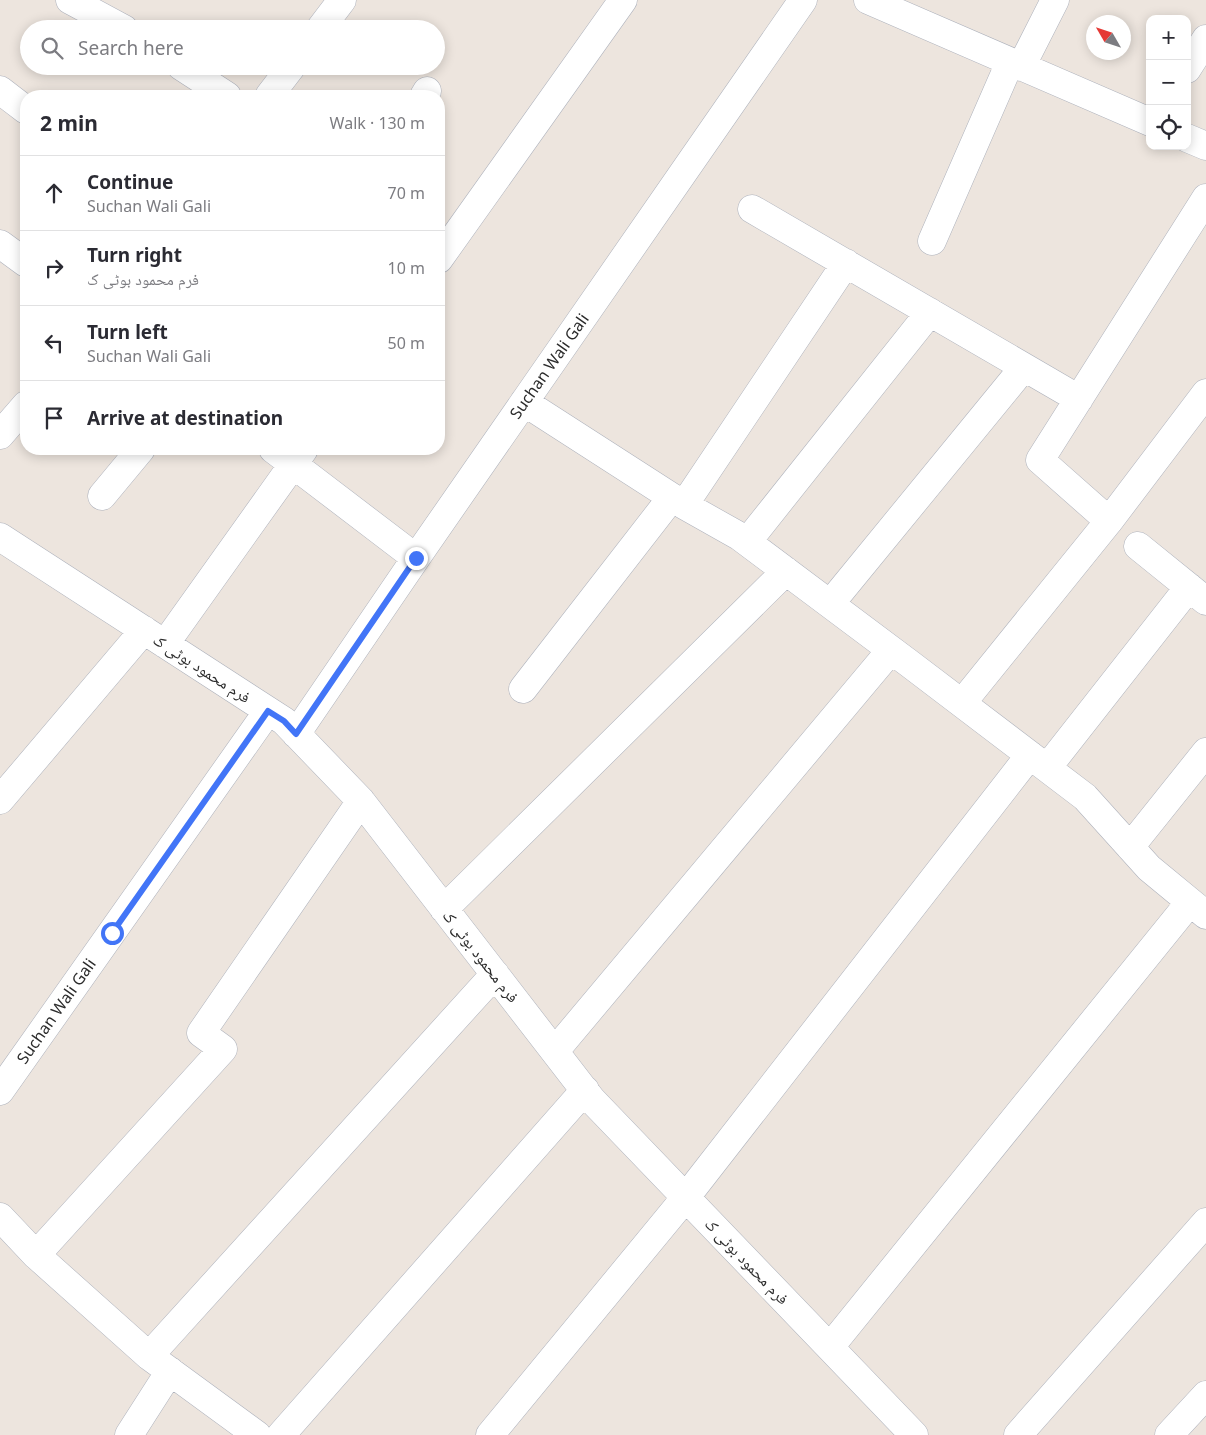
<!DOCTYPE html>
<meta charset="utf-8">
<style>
:root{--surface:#fff;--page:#f7f7f7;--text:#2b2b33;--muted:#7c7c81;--line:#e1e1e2}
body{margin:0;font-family:"Noto Sans","Noto Naskh Arabic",sans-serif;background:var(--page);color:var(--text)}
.controls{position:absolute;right:15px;top:15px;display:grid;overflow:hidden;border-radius:10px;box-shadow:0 2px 12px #0003}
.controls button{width:45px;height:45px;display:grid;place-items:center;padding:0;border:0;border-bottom:1px solid var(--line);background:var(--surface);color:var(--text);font:25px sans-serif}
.compass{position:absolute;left:1086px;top:15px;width:45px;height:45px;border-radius:50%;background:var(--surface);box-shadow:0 2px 12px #0003;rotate:309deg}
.stop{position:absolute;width:15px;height:15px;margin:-11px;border:4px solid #4275f7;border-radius:50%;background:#fff}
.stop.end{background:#4275f7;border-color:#fff;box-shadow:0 1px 5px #0008}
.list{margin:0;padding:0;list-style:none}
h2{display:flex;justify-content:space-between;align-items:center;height:65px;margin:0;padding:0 20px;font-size:21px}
h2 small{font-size:16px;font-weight:400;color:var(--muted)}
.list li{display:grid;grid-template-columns:32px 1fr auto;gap:15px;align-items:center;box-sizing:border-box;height:75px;padding:0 20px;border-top:1px solid var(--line)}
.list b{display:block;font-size:19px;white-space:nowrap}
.list p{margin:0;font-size:16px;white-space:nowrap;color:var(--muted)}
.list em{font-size:16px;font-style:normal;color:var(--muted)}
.icon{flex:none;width:28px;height:28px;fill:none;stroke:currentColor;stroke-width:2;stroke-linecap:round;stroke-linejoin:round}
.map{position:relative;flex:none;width:1206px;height:1435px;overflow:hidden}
.search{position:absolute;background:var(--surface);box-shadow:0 2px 12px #0003;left:20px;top:20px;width:425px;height:55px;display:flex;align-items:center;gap:12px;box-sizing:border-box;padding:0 18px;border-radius:28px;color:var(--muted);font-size:19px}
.panel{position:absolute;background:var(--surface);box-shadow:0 2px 12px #0003;left:20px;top:90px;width:425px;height:365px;border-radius:20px}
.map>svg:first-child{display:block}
</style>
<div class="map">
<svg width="1206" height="1435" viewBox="0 0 1206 1435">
<rect width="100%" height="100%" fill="#ede5de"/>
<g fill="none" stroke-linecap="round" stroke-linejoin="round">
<!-- minor casing -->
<g stroke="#aeb2bc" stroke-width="29">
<path id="minor" d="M70,0L124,29
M868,0L1150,122
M320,29L342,0
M181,66L227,96
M1021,67L1055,0
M1187,69L1206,39
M0,90L26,110
M269,96L292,66
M424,96L427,91
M1187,138L1206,146
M1206,198L1040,460L1109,521L1206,393
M752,209L1079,399
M932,241L1010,62
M0,244L26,263
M439,259L623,0
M524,402L684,505L739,536L910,664L1085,797L1149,868L1206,915
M0,435L26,405
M273,449L416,558
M102,496L141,449
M684,505L846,263
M0,537L284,721L361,801L592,1100L914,1435
M747,542L930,312
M1138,546L1206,601
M830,604L1024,367
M165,644L304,449
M523,689L672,497
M962,703L1109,521
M296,734L416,558L803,0
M1047,768L1189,587
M0,800L144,630
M1130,847L1206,752
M444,909L786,571
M555,1051L891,650
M0,1091L268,711
M0,1217L36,1255L149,1356L257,1435
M36,1255L223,1049L201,1033L361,801
M830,1347L1190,902
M149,1356L495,974
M129,1435L170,1371
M281,1435L585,1090
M490,1435L686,1197L1030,755
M1018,1435L1206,1222
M1169,1435L1206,1395"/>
</g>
<!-- minor -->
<use href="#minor" stroke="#fff" stroke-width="28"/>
</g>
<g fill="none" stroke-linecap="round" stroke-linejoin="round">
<!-- route -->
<path stroke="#4275f7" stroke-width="6" d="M112,933L268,711L284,721L296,734L416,558"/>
</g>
<g text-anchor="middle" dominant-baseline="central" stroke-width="5" stroke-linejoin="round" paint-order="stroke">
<!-- street labels -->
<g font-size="16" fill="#2c2c2c" stroke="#fff">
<text transform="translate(549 366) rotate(-55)">Suchan Wali Gali</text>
<text transform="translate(202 668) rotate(33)">فرم محمود بوٹی ک</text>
<text transform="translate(481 956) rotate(52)">فرم محمود بوٹی ک</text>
<text transform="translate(56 1011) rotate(-55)">Suchan Wali Gali</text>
<text transform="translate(747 1261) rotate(46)">فرم محمود بوٹی ک</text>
</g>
</g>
</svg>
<div class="controls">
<button>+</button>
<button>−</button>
<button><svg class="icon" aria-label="locate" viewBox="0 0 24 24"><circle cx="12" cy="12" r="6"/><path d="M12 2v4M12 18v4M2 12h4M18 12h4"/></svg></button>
</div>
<svg class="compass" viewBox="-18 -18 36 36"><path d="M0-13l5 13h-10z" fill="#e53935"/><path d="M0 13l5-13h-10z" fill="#7c7c81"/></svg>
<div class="stop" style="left:112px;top:933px"></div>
<div class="stop end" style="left:416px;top:558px"></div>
<div class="search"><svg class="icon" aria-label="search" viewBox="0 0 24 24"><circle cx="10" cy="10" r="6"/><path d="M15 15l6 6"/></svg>Search here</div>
<section class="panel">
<h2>2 min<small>Walk · 130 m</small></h2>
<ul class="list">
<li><svg class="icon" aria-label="ahead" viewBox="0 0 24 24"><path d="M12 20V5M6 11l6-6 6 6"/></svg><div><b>Continue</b><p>Suchan Wali Gali</p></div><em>70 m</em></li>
<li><svg class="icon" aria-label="right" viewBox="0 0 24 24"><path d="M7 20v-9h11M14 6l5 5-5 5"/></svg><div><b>Turn right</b><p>فرم محمود بوٹی ک</p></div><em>10 m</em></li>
<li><svg class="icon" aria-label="left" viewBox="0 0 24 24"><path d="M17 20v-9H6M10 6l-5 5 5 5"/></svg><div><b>Turn left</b><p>Suchan Wali Gali</p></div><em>50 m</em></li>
<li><svg class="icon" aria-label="arrive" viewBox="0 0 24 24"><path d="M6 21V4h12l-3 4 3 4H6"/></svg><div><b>Arrive at destination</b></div></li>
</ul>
</section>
</div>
